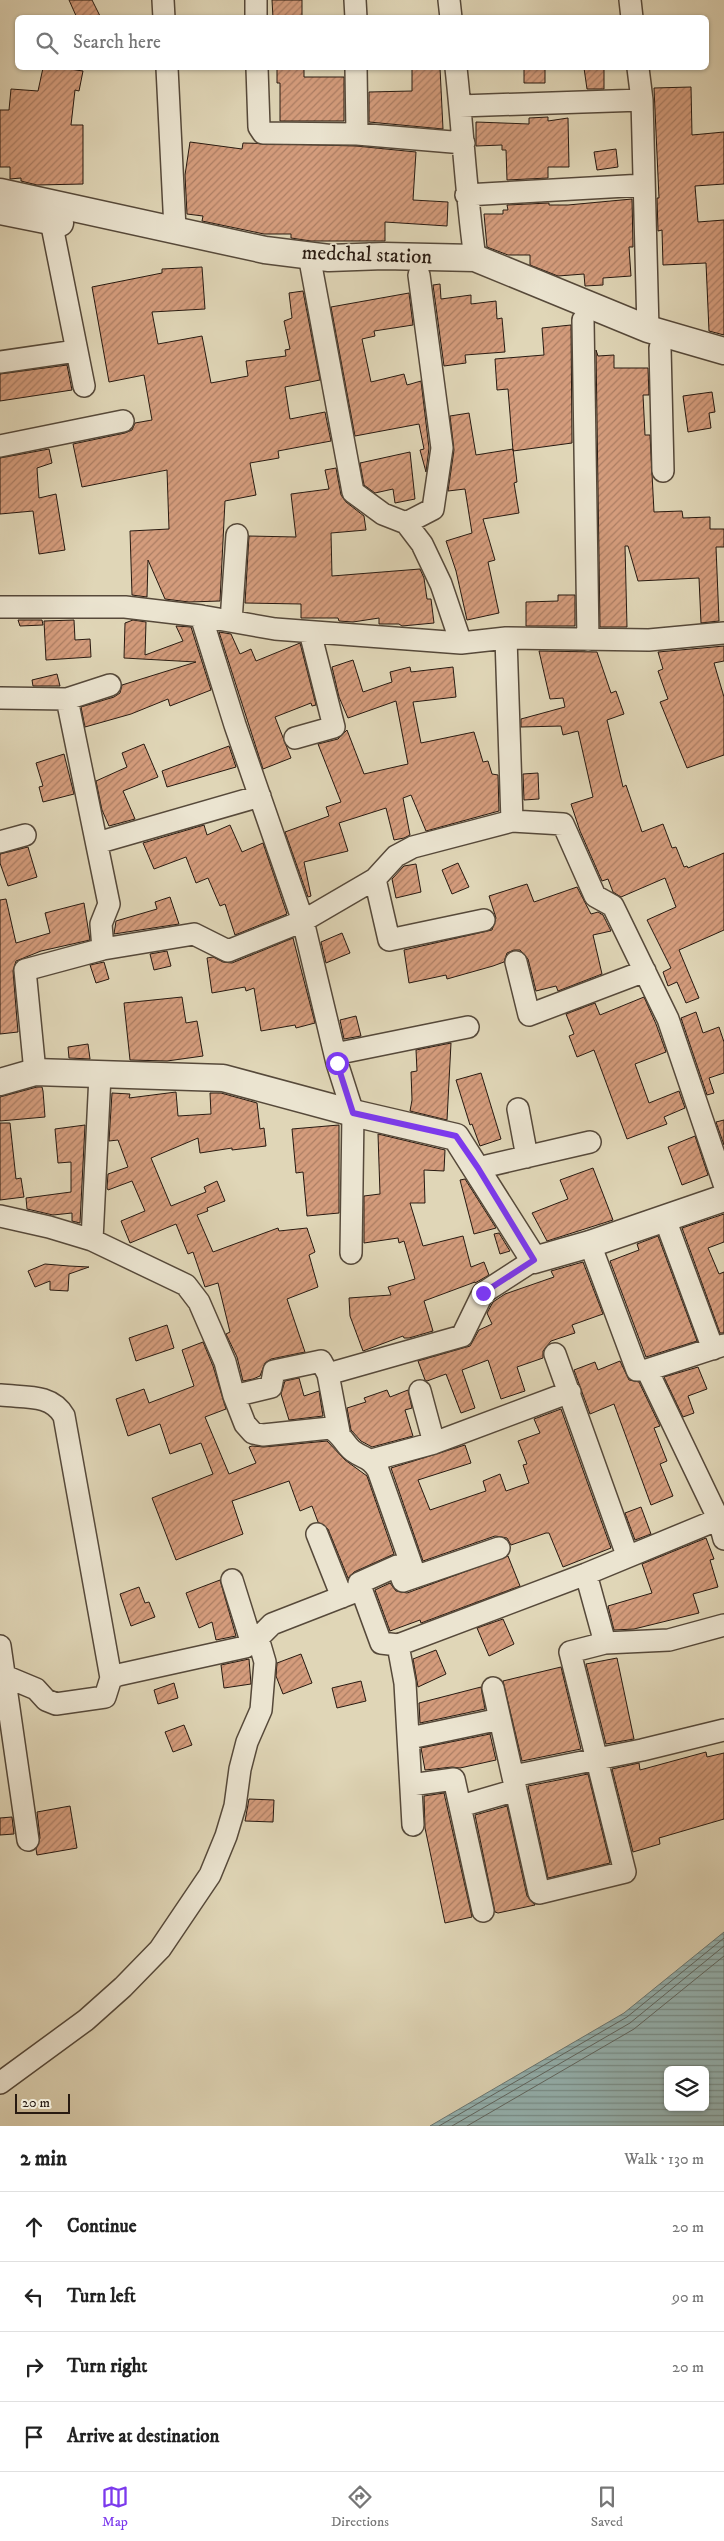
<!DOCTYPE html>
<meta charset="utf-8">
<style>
:root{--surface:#fff;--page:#f6f6f6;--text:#222;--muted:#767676;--line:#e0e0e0;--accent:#7c3aed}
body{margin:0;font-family:"IM FELL DW Pica",serif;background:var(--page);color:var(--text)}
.controls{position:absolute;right:15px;bottom:15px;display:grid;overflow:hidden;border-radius:8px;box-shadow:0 1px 4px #0004}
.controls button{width:45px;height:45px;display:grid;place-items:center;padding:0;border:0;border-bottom:1px solid var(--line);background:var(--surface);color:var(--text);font:25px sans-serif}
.scale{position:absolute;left:15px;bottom:12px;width:55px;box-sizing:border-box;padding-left:5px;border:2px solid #281a11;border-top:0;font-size:14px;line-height:18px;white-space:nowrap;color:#281a11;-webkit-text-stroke:4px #ebe4d0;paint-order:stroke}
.stop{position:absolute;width:15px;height:15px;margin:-11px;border:4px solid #7c3aed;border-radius:50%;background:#fff}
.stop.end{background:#7c3aed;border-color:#fff;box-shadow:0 1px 5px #0008}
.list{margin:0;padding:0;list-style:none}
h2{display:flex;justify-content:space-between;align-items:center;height:65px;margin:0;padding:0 20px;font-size:21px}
h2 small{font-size:16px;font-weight:400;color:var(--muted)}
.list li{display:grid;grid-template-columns:32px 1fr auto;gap:15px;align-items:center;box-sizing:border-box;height:70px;padding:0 20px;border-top:1px solid var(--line)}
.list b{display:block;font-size:19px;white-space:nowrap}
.list em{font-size:16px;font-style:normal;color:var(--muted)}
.icon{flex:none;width:28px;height:28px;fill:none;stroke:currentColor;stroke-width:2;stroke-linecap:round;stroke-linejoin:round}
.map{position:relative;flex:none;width:724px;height:2126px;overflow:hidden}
.search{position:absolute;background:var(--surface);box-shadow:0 1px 4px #0004;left:15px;right:15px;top:15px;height:55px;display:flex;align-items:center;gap:12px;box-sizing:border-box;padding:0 18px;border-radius:8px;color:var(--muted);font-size:19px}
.sheet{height:345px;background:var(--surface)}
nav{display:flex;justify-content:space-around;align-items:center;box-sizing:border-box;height:70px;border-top:1px solid var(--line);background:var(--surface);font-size:14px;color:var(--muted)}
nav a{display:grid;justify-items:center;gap:2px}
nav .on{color:var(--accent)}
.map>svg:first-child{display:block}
</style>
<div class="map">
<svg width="724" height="2126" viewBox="0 0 724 2126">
<defs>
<pattern id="water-rules" width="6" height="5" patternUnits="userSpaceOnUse" patternTransform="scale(1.25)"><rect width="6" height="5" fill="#96b7b7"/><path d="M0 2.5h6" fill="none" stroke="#7a9493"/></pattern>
<pattern id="building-hatch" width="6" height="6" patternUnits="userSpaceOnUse" patternTransform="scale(1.25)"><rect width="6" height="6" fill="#d49c7c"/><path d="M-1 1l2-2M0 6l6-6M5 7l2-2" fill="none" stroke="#ac7e64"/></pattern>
</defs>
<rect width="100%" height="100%" fill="#e0d6b7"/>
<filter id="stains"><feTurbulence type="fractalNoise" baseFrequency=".004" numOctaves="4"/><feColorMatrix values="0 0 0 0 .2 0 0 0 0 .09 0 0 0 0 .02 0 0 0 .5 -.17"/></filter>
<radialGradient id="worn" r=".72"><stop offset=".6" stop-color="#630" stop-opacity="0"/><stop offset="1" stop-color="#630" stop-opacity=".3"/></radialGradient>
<!-- water -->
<path fill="url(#water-rules)" stroke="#6a7875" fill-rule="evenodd" d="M724,1932V2126H430L624,2013ZM668,2070H705V2107H668Z"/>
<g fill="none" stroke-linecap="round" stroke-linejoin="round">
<!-- shore -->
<path stroke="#5f6864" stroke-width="1" d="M439,2126L627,2017L724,1938
M452,2126L630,2023L724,1946
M467,2126L634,2029L724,1956"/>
</g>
<!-- building -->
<path fill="url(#building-hatch)" stroke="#281a11" d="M69,0H92L101,18H77Z
M272,0H302V18H273Z
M43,68H62L83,71L79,91L75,90L71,125H83V184L37,185L21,181V178L10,179V167H0V110H9L11,89L38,91Z
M277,68H304V77H344V121H280V83H277Z
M412,68H440L443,129L369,122V92L412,91Z
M524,68H545V83H524Z
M584,68H604V89H587Z
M691,87L692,135L724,132V184L695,186L698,222L724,220V335L709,331L706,263L663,265L662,230L658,231L657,198H659L654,88Z
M548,117V121L568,118L569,167H548V178L507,180L506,150H502V145L476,146V122L529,124V118Z
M190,142L242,149L243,143L356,146L416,152L413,200L448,202L447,226L385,222V241H311L291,238V234H264L202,221L203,216L187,214L185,175Z
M616,149L618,167L597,170L594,152Z
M632,199L633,247H629L631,276L603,278V285L585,286L584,274L558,276L530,265V255H508L487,247L484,214H503V210H508L507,205L549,203V205H568Z
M202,267L205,309L152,312L158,344L202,336L211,383L248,376L246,361L286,356L285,350L290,349L284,321L292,318L289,293L303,291L320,380L285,387L290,419L325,412L331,441L278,451L279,458L250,463L256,495L225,501L220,601L189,602L165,599L148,560L147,597L132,595L130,531L169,529L167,470L82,487L73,444L125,433L132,430L135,423L152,420L144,375L109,382L92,287L162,273V269Z
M440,284L441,299L471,295V304L496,301L497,319L502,318L505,352L465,355L466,363L444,366L433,285Z
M409,293L413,325L374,331L375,336L362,339L371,382L404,374L407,385L421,381L429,448L426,472L420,450L424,449L419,424L355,436L331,307Z
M571,325L572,443L513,451L508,389L497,390L495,359L544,355L542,328Z
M596,350L598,356L614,355V368H648L649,395H643L645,435H650L654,512L682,511L683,518L710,517V529H724V547H716L719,621L701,623L699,578L638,581L628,546H625L627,627H600Z
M67,365L72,390L0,401V374Z
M712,392L715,412L709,413L711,428L688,432L683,396Z
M469,413L476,455L513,449L517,482L514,483L519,513L483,519L495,560L488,562L499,613L467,620L456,571L446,541L472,533L465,489L448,491L454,450L450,416Z
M49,449L52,463L37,468L39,498L56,494L65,550L39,554L33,511L0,514V458Z
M410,452L415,499L395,503L393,489L375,493L364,485L360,463Z
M336,468L341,495L346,502L364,516L366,530L331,533L332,576L420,569L424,578L427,599H431L434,623L402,626L399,624H379V618L353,622L339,621L338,618H301V604L245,603L249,536L296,537L291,494L329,489L325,470Z
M558,595H575V626H526V602L558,601Z
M18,620H42L43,625L20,626Z
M74,620L75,640L90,639L91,657L46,660L44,621Z
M133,620L146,622L145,655L183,641L176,626L191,627L211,690L170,706L168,699L131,714L85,727L81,707L114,697L120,693L122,685L196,662L124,658L125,623Z
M219,632L231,634L240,654L251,649L256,661L300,643L316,705L312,706L311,703L275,717L291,758L263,769Z
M724,646V661L714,663L724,697V755L687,768L660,702L668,699L658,671L663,669L658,652Z
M539,651L597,652L611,693L616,691L624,714L607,720L623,787L626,785L642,832L663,824L672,848L676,847L684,867L687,866L688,868L724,853V930L679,950L699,998L686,1003L677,982L668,986L663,972L671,968L647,920L676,907L665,878L621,897L613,892L608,879L602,881L580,831L571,804L593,797L578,731L563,735L561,726L521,727V719L565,707L563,698L550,699Z
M353,660L363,692L392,682L390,672L410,667L411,672L453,667L456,697L413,702L421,743L474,732L483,762L488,761L492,774L498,775L499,811L426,831L411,795L403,798L410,835L404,838L394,840L386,808L339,823L348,851L304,862L311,896L308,897L285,832L329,816L326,807L341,802L318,744L338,739L347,730L364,774L408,764L396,701L348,718L339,697L332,667Z
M57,674L60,686H33L32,680Z
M144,744L158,777L123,791L135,819L109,826L102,810L96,781L127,767L122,753Z
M229,746L236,767L167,787L162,771Z
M64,754L74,794L43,802L39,787L43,786L36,763Z
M538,773L539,799L524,800L523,774Z
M204,825L207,835L230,825L242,852L263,843L287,914L235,935L225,904L220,906L208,878L196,883L186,857L154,869L143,843Z
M28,847L37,877L8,886L0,863V854Z
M458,863L469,887L452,894L442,870Z
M416,864L421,892L396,898L392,879L404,866Z
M527,884L534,902L577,887L591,914L598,912L603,915L611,931L593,935L602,974L558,991L556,986L536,991L528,959L520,950H514L507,953L504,962L493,966L447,979L446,975L409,983L404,950L492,930L496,918L489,896Z
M170,897L179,924L114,934L116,921L157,909L155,902Z
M6,899L16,943L50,933L45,913L84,903L90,940L41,951L16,961L13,971L18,1032L0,1034V900Z
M342,933L350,953L326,963L321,942Z
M293,938L315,1023L296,1028L295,1025L261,1031L254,988L246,991L245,987L212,993L207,958L213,957L223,962L232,963Z
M167,951L171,966L154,970L150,954Z
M104,962L109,979L96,983L90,965Z
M182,997L186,1023L197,1021L203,1056L167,1061L130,1060L124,1003Z
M644,997L656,1024L666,1052L635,1064L649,1103L679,1091L685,1108L664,1117L667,1124L627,1139L594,1050L577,1057L569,1036L574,1034L566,1014L595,1003L600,1015Z
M696,1012L703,1033L719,1027L724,1042V1073L709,1078L714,1093L707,1095L681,1018Z
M356,1016L361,1036L344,1039L340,1020Z
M451,1043L447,1120L410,1111L412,1100L411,1072L417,1071L416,1050Z
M88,1044L90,1059L69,1058L68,1047Z
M481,1073L501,1139L480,1146L472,1124L470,1125L456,1080Z
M37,1087H42L43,1091L45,1117L0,1121V1097Z
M176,1092L178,1116L211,1114L210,1093H221L257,1103L260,1129L264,1128L266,1146L232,1150V1148L200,1153L198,1138L151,1158L171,1206L206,1192L204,1187L217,1181L225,1201L207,1208L208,1211L197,1215L213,1252L278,1228L279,1231L307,1228L315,1252L309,1255L318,1287L287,1299L305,1352L271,1359L265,1363L260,1376L253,1379L243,1381L237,1357L226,1334L230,1332L218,1283L205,1287L193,1252L188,1254L176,1224L130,1243L121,1221L145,1211L132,1181L108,1190L107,1188L108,1174L128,1167L118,1140L109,1141L112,1093L130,1094L129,1098Z
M724,1120V1145L716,1122Z
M0,1123H10L16,1179L21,1178L24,1197L0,1200Z
M85,1125L80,1223L72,1221V1213L53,1215L27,1209L26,1198L71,1192V1162L58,1163L55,1129Z
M339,1125V1213L307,1216L303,1172L296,1173L292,1129Z
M378,1134L445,1150L444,1171L424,1170L425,1203H410L423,1246L463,1236L471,1267L484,1262L489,1275L475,1283V1282L424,1301L433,1331L409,1338H404L403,1336L363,1351L350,1316L349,1298L391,1295L388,1287L415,1279L404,1241L399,1243L398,1238L364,1243V1196L380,1194Z
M695,1136L708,1175L682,1185L668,1147Z
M593,1168L613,1220L547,1241L532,1213L568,1199L560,1180Z
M465,1179L496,1228L474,1234L460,1180Z
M724,1214V1242L708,1248L719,1274L724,1272V1333H720L682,1228Z
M499,1233L510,1251L500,1254L494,1234Z
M658,1236L697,1341L646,1357L610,1261L639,1250L637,1244Z
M583,1262L603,1314L572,1325L575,1333L551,1341L543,1351V1358L517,1367L525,1391L501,1399L488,1360L462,1370L475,1408L461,1413L446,1374L427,1381L425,1380L418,1361L470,1346L479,1330L492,1324L487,1313L493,1302L505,1294L554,1277L551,1271Z
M45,1264L69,1266L89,1267L69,1274L68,1291L50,1290V1281L35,1287L28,1271Z
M167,1325L174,1348L136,1361L129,1338Z
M203,1342L213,1366L226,1409L205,1417L229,1474L256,1463L249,1447L252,1446L264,1447L327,1441L345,1460L367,1476L394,1554L354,1572L348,1578L328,1529L318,1522L312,1506L300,1511L289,1481L232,1501L243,1534L176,1560L152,1498L213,1474L201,1443L170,1454L160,1424L128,1436L116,1399L144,1389L149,1403L194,1386L182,1350Z
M620,1361L629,1380L639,1382L660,1426L654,1428L667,1461L660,1464L673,1496L651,1505L614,1404L590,1414L574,1370L595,1362L598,1370Z
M698,1367L707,1389L688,1396L694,1413L683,1417L664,1377Z
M299,1378L304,1396L319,1391L323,1416L289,1420L281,1394L285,1381Z
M387,1390L390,1397L408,1390L412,1408L405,1410L413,1436L372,1447L361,1441L351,1430L347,1408L366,1402L364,1398Z
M561,1409L611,1548L563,1567L549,1533H546L511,1545L507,1538L495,1536L423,1561L391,1468L465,1445L471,1463L418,1480L430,1510L486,1491L483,1481L500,1474L506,1491L529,1483L523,1465L527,1464L518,1441L540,1433L534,1419Z
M641,1507L651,1534L635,1540L625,1513Z
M706,1538L714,1559L710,1560L718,1587L693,1594L699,1613L634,1629L614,1630L608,1606L652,1593L642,1564Z
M508,1556L520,1586L421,1623L420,1620L390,1631L375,1590L390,1583L396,1591L407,1593Z
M220,1580L236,1636L216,1640L212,1622L199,1628L186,1593Z
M139,1587L145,1603L149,1602L155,1617L131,1626L120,1594Z
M503,1619L514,1644L489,1656L477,1628Z
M436,1650L446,1674L418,1687L413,1659Z
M301,1654L312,1683L283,1694L276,1676L277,1663Z
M617,1658L634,1739L606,1744L586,1664Z
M249,1659L251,1684L224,1688L221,1665Z
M561,1667L581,1749L522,1761L503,1681Z
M361,1681L366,1701L337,1708L332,1688Z
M174,1683L178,1698L158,1704L154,1690Z
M481,1687L485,1709L420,1723L419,1703Z
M184,1725L192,1745L173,1752L165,1732Z
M490,1734L496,1760L460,1768L452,1767L425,1770L421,1748Z
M706,1752L707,1757L724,1753V1819L659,1838L660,1844L633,1852L612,1769L639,1763L640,1770Z
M588,1774L610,1863L548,1878L528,1786Z
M444,1793L472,1917L445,1923L425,1828L424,1796Z
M249,1799L274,1800L273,1822L245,1821Z
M70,1806L77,1848L37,1855L36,1849L40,1838L37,1812Z
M507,1806L527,1896L535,1905L498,1913L495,1912L475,1815Z
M12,1817L14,1834L0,1835V1818Z"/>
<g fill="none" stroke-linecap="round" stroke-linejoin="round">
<!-- minor casing -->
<g stroke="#56493a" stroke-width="24">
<path id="minor" d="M163,0L164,18
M256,0V18
M355,0L356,18
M449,0L451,18
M630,0L632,18
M167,68L175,229
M257,68L259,127L263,133L357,134L464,143
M356,68L357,134
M456,68C463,131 466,195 475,258
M638,68L642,100L648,329
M460,106L642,100
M466,195L644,185
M51,221L84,386
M309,255L353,492L383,514L406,523L422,544L441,584L461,643
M583,320L588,640
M660,348L663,471
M0,362L76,351
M0,446L123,421
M406,523L433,509L442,448L419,275
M0,607H125L201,616L275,629L461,643L506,638L649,640L724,633
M201,616L235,725L303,921L337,1063L353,1113L351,1253
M231,621L237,535
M506,638L512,821L563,824L595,896L613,906L668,1019L724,1184
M0,698L67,699L110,685
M67,699L109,904L101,924L103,949
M295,738L334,727L310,632
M0,842L25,835
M97,843L260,796
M375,879L389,940L484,920
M516,962L529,1015L645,971
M335,1054L468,1027
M35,1072L25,970L103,949L194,934L228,951L303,921L375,879L396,856L413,847L512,821
M518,1109L527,1157
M478,1168L590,1142
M0,1216L49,1227L92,1240L186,1285L199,1302L225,1362L234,1396L245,1424L253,1433L263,1435L330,1428C342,1434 344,1444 353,1451C364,1459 370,1457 378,1470L415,1575
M665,1219L713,1349
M92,1240L100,1075
M590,1244L637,1370H647L724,1345
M555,1354L627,1555
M647,1370L719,1520L724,1539
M328,1374L339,1432
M420,1391L434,1443
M0,1395C24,1398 51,1393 64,1416L111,1678
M234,1396L271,1387L274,1371L321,1361L328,1374L462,1336L483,1293L534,1260
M372,1460L434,1443L570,1392
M317,1534L342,1597
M499,1548L403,1581L397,1566L359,1583L381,1643L398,1645L586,1574L724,1517
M586,1574L605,1643
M232,1580L252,1644
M258,1638L272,1624L362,1589
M398,1645L405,1683L413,1825
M0,1646L28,1840
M0,1674L36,1689L46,1700L56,1704L105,1697L111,1678L118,1675L245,1647L258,1638L265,1662L261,1710L247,1742L240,1769L235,1806L226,1836L210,1875L160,1949L123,1987L86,2020L0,2083
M493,1688L539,1893L625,1872L570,1652L605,1643L669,1640L724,1625
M410,1738L500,1719
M513,1776L642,1750L724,1730
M411,1785L454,1779L483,1911
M461,1806L516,1790"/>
</g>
<!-- tertiary casing -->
<g stroke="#56493a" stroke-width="29">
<path id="tertiary" d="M0,192L265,250L329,258L384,256L475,258L648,329L724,351
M0,211L60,223
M0,1082L35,1072L223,1078L353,1113L456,1137L534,1260L590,1244L724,1198"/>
</g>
<!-- minor -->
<use href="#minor" stroke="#ebe4d0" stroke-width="21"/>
<!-- tertiary -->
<use href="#tertiary" stroke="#ebe4d0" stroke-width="26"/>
</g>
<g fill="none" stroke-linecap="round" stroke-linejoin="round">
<!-- route -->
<path stroke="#7c3aed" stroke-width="6" d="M337,1063L353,1113L456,1136L478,1168L534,1260L483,1293"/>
</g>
<g text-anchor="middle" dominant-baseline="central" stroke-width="4" stroke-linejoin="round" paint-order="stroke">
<!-- street labels -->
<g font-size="21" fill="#281a11" stroke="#ebe4d0">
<text transform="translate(367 255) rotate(2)">medchal station</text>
</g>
</g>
<rect width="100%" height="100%" filter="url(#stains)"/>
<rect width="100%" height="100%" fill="url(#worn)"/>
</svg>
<div class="controls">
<button><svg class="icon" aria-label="layers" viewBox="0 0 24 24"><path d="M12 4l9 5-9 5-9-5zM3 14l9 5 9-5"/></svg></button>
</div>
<div class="scale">20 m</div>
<div class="stop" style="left:337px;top:1063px"></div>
<div class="stop end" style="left:483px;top:1293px"></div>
<div class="search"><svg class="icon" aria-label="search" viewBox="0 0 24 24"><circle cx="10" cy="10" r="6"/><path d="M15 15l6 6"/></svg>Search here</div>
</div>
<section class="sheet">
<h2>2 min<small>Walk · 130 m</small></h2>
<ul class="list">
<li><svg class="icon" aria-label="ahead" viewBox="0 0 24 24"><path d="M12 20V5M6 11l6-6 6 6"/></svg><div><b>Continue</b></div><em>20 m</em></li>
<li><svg class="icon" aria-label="left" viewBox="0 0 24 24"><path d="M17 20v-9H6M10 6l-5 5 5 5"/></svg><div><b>Turn left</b></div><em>90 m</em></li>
<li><svg class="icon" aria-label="right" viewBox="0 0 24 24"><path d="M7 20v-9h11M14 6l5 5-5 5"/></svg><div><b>Turn right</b></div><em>20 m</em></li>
<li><svg class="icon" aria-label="arrive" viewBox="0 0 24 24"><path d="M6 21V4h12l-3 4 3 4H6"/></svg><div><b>Arrive at destination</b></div></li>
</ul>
</section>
<nav>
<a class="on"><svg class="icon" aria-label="map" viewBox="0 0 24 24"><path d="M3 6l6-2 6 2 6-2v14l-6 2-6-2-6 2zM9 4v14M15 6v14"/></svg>Map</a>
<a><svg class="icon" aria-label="directions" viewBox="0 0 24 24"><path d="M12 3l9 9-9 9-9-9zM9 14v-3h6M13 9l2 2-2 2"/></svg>Directions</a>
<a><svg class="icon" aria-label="saved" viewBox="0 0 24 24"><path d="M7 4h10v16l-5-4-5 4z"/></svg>Saved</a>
</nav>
